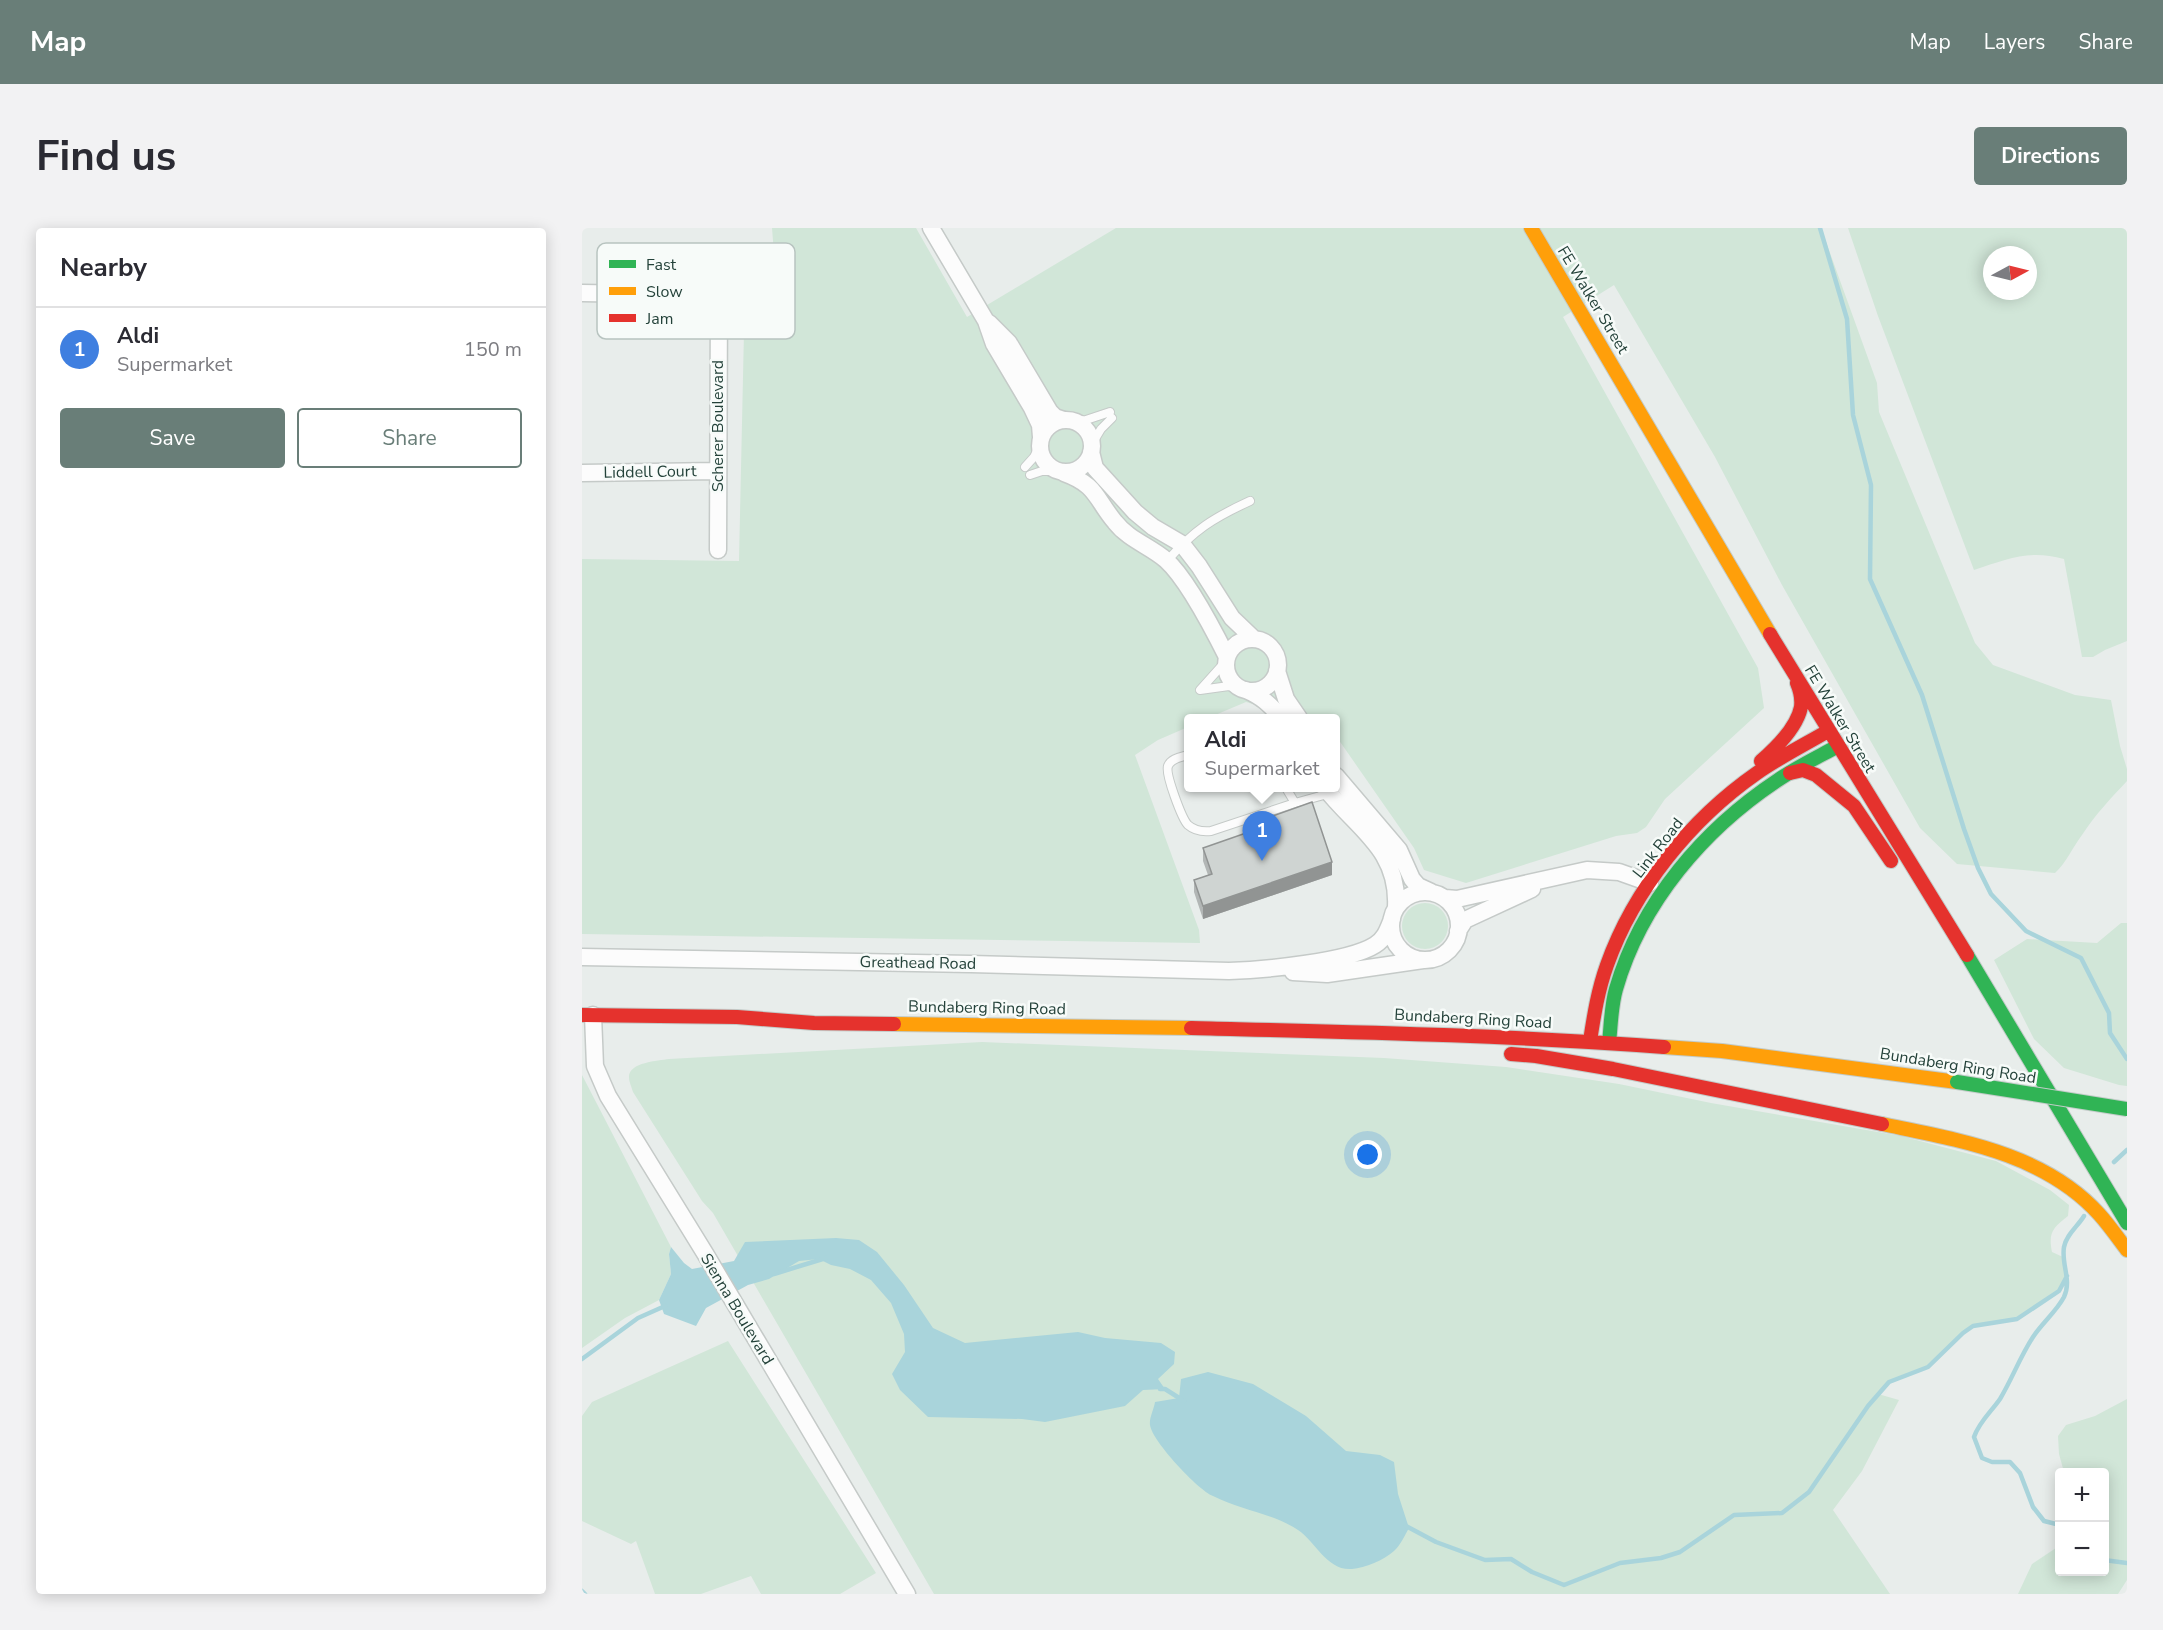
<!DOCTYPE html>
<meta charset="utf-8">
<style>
:root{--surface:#fff;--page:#f2f2f3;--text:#2b2b33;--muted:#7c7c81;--line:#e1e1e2;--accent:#697e78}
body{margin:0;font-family:"Nunito Sans",sans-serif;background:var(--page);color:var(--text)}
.controls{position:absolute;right:18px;bottom:18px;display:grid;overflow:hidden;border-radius:6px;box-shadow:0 3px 15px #0003}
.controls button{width:54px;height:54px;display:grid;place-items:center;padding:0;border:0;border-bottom:2px solid var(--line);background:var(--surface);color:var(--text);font:30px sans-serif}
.compass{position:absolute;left:1401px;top:18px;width:54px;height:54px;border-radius:50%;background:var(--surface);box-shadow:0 3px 15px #0003;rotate:83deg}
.you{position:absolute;left:786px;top:927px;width:21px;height:21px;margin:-15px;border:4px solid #fff;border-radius:50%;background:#1a73e8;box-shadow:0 0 0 9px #1a73e833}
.badge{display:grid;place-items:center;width:39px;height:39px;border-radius:50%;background:var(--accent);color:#fff;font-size:20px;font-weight:700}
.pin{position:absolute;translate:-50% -50px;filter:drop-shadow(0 2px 3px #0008)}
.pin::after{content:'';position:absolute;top:32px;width:21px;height:18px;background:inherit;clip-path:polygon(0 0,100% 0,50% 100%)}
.popup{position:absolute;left:602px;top:486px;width:156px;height:78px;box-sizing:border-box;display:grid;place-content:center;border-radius:6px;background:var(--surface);filter:drop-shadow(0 2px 4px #0005);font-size:20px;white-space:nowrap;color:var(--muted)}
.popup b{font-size:22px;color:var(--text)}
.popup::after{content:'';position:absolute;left:50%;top:100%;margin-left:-12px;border:12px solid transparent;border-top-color:var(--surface)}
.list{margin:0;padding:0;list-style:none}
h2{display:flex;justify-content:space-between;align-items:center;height:78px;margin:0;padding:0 24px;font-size:26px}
h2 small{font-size:20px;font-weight:400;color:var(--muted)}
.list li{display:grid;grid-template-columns:39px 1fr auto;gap:18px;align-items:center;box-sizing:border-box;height:84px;padding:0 24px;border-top:2px solid var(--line)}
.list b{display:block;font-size:22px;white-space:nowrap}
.list p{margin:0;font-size:20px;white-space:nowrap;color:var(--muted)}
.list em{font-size:20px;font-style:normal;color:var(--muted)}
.actions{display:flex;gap:12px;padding:18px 24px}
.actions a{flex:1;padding:14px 0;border:2px solid var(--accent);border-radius:6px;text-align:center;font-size:21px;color:var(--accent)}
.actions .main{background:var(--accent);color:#fff}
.map{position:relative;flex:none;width:1545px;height:1366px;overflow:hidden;border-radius:6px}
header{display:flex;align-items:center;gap:36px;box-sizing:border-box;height:84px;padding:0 30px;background:var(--accent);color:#fff}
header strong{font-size:28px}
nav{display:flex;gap:33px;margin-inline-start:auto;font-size:21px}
.intro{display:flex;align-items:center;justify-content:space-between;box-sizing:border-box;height:144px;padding:0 36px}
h1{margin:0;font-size:42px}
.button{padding:15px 27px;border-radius:6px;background:var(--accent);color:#fff;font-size:21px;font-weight:700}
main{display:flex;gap:36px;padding:0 36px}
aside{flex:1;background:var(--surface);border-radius:6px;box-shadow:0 3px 15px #0003}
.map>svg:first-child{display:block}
</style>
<header>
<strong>Map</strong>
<nav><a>Map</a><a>Layers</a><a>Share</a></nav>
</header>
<div class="intro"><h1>Find us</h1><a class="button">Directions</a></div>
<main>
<aside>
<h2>Nearby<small></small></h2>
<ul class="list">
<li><span class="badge" style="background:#3f7fe0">1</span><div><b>Aldi</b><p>Supermarket</p></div><em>150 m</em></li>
</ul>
<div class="actions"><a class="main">Save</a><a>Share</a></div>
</aside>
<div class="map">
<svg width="1545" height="1366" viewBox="0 0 1545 1366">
<rect width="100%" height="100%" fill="#e8edeb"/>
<!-- green -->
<path fill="#d1e6d8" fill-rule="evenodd" d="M190,0H334L385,89L534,0H1239L1295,155L1297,184L1393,415L1411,437L1493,467L1529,472L1538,518L1545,541V553C1529,570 1513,587 1500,607C1490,620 1485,634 1473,645L1375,636L1338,600L1200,357L1133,229L1032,57L981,89L1176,440L1182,480L1083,571L1064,599L1055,605L1034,608L884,655L842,642L832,620L754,508V490H719L664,474L626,490H606V499L576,512L553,527L617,702L618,715L0,706V331L157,333L162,103L197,89Z
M1266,0H1545V413L1523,422L1511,429H1500L1482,331C1447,321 1425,331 1392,342L1296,88ZM1410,27H1446V63H1410Z
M820 698a23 23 0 1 1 46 0a23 23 0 1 1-46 0Z
M1539,695H1545V858L1537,857L1482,840L1452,811L1412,732L1445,711L1515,715Z
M400,814L802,830L924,839L1037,856L1129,875L1319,908L1414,933L1468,962L1487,977L1486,988C1471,1000 1466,1004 1470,1024L1481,1029L1485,1048L1477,1063L1457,1077L1450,1079L1435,1091L1391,1098L1381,1105L1346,1139L1307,1154L1296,1166L1317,1172L1280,1243L1251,1282L1308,1366H352L131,985L120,973L51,864C50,860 47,854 47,849C47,834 76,833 87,831Z
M0,847L89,1019L87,1026L89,1046L77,1072L43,1090L0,1120Z
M146,1113L294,1345L258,1366H179L169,1348L119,1366H73L54,1313L49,1316L0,1293V1188L10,1174Z
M1545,1171V1352L1536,1366H1436L1450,1336L1477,1318L1478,1344H1522V1244H1482L1477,1226L1476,1208L1484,1197L1513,1188Z"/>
<!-- water -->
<path fill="#a9d4db" d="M254,1010L277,1012L295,1024L322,1057L351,1100L383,1115L496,1104L523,1110L579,1115L593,1124L592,1136L576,1151L583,1161L561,1162L543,1178L463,1194L440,1191L346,1189L318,1162L310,1146L323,1124L322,1106L309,1075L289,1052L268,1041L249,1037L237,1031L217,1033L187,1051L166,1057L124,1080L114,1098L82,1086L77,1072L89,1046L87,1026L89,1019L102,1035L110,1041L152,1033L163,1014Z
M626,1144L671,1156L724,1188L764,1223L798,1227L812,1234L816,1266L827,1300C823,1307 818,1318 812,1323C802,1332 783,1340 770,1341C745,1343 734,1314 716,1302C690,1285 658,1282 631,1268C616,1262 570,1213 568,1197C567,1190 572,1181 573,1174L597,1170L599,1151Z"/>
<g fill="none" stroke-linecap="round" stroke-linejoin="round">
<!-- stream -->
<path stroke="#a9d4db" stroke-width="4.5" d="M1238,0L1265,91L1271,187L1289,257L1288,351L1340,467L1382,601L1396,640L1409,666L1444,703L1499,730L1527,785L1528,805L1545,831
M1532,934L1545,922
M192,1046L244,1030
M0,1131L56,1090L83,1078
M578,1161H583L602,1173
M1478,1297L1462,1293L1451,1279L1438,1245L1428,1234H1410L1400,1230L1392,1209C1397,1194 1409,1184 1418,1171C1430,1151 1438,1129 1451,1109C1460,1095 1474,1084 1482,1069C1490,1052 1479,1036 1482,1019C1484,1007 1496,998 1502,988
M824,1298L854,1314L903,1332L929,1331L950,1344L982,1357L1038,1335L1079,1330L1098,1324L1152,1287L1200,1285L1227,1264L1286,1178L1307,1154L1346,1139L1381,1105L1391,1098L1435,1091L1477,1063L1485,1048
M1522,1332L1545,1335
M0,1363L3,1366"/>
<!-- lane casing -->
<g stroke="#c5cac8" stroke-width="10">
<path id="lane" d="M490,193L504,192L528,184
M510,216L519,201L530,190
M443,239L452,229L458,217
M448,247L460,243H474
M585,333C612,302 631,290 668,273
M644,433L618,462L647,458L657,459
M606,527C600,529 589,530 586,538C583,546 600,591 606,597C613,603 620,604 629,603L713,575L704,560
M713,575L749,565"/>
</g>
<!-- street casing -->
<g stroke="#c5cac8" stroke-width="19">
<path id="street" d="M349,0L404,93L412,116L450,180L458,197L459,209
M0,65L186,68
M407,95L427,115L468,184L473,189L482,192
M458 218a26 26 0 1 1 52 0a26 26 0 1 1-52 0Z
M509,224L513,240L553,284L571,299L600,316L617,338L650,390L672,411
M0,245L136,243
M482,245C515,257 513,270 533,294C547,312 568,318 584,332C605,351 632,403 645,429
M136,322L137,67
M644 437a26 26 0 1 1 52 0a26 26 0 1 1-52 0Z
M695,443L704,471L717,490
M664,462C680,469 689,477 699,490
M754,548L817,622L830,651L836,658L849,664
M743,560C775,601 817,621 814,679
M809 698a34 34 0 1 1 68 0a34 34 0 1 1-68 0Z
M863,670L875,671L1005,642L1037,644L1068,655
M876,703L883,692L950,661
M0,729L389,736L647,743C681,742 766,734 793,717C803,711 806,701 810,691
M711,744L745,746L841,732
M11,787L13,838L26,868L124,1027L325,1366"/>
</g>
<!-- fast casing -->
<g stroke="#c3cbc8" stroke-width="16">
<path id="fast" d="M1385,727L1545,995
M1027,815C1029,797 1029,778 1034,761C1059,674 1122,601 1196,552C1215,539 1236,529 1256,518"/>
</g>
<!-- slow casing -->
<g stroke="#c3cbc8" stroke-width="16">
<path id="slow" d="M949,0L1188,406
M312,796L609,800
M1082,819L1140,823L1375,854
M1300,896C1376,912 1462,925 1517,986C1527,997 1536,1010 1545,1022"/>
</g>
<!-- jam casing -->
<g stroke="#c3cbc8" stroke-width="16">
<path id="jam" d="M1188,406L1385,727
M1179,533C1194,520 1215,499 1219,479C1220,471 1218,462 1215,455
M1208,545L1221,542L1234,547L1272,578L1309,633
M0,787L155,789L232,795L312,796
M609,800C767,804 925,807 1082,819
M1008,813C1012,787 1016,762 1025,737C1052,661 1109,591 1175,545C1198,529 1222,517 1246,503
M929,826L954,828L1031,841L1300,896"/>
</g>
<!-- lane -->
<use href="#lane" stroke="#fcfcfc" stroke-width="8"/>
<!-- street -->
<use href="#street" stroke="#fcfcfc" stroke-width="16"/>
<!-- fast -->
<use href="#fast" stroke="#30b455" stroke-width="14"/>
<!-- slow -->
<use href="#slow" stroke="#ff9f0a" stroke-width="14"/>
<!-- jam -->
<use href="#jam" stroke="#e5322d" stroke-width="14"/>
<!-- fast-bridge casing -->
<g stroke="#c3ccc9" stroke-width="16" stroke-linecap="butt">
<path id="fast-bridge" d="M1375,854L1545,881"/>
</g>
<!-- fast-bridge -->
<use href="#fast-bridge" stroke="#30b455" stroke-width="14"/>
</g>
<!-- wall -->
<path fill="#b2b6b5" d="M685,590L750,647L621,691L612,664V652L626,647L621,633V620L685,598Z"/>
<!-- shaded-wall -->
<path fill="#919493" d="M750,634V647L621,691V678Z"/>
<!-- building -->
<path fill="#cfd4d2" stroke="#919493" stroke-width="1.5" d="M730,574L750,634L621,678L612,652L630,646L621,620L687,597L685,590Z"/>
<g text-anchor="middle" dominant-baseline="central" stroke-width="5" stroke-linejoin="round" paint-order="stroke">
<!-- street labels -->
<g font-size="16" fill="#24423a" stroke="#f7fbf9">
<text transform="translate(1011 72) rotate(59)">FE Walker Street</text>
<text transform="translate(136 198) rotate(-90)">Scherer Boulevard</text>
<text transform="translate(68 244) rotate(-1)">Liddell Court</text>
<text transform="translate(1258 491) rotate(59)">FE Walker Street</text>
<text transform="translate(1076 620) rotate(-52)">Link Road</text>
<text transform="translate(336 735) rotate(1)">Greathead Road</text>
<text transform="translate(405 780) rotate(1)">Bundaberg Ring Road</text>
<text transform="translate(891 791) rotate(3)">Bundaberg Ring Road</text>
<text transform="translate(1376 838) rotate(9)">Bundaberg Ring Road</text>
<text transform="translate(155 1081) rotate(59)">Sienna Boulevard</text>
</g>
</g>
<!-- legend -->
<rect x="15" y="15" width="198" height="96" rx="9" fill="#f7fbf9" stroke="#b8c4c0" stroke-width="1.5"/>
<rect x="27" y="32" width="27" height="8" fill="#30b455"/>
<rect x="27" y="59" width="27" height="8" fill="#ff9f0a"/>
<rect x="27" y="86" width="27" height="8" fill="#e5322d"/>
<g font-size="16" fill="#24423a">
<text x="64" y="42">Fast</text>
<text x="64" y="69">Slow</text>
<text x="64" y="96">Jam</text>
</g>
</svg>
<div class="controls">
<button>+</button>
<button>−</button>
</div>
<svg class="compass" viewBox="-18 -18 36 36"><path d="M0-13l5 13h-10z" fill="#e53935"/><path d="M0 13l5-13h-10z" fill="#7c7c81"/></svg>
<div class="you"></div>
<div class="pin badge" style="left:680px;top:633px;background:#3f7fe0">1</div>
<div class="popup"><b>Aldi</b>Supermarket</div>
</div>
</main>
